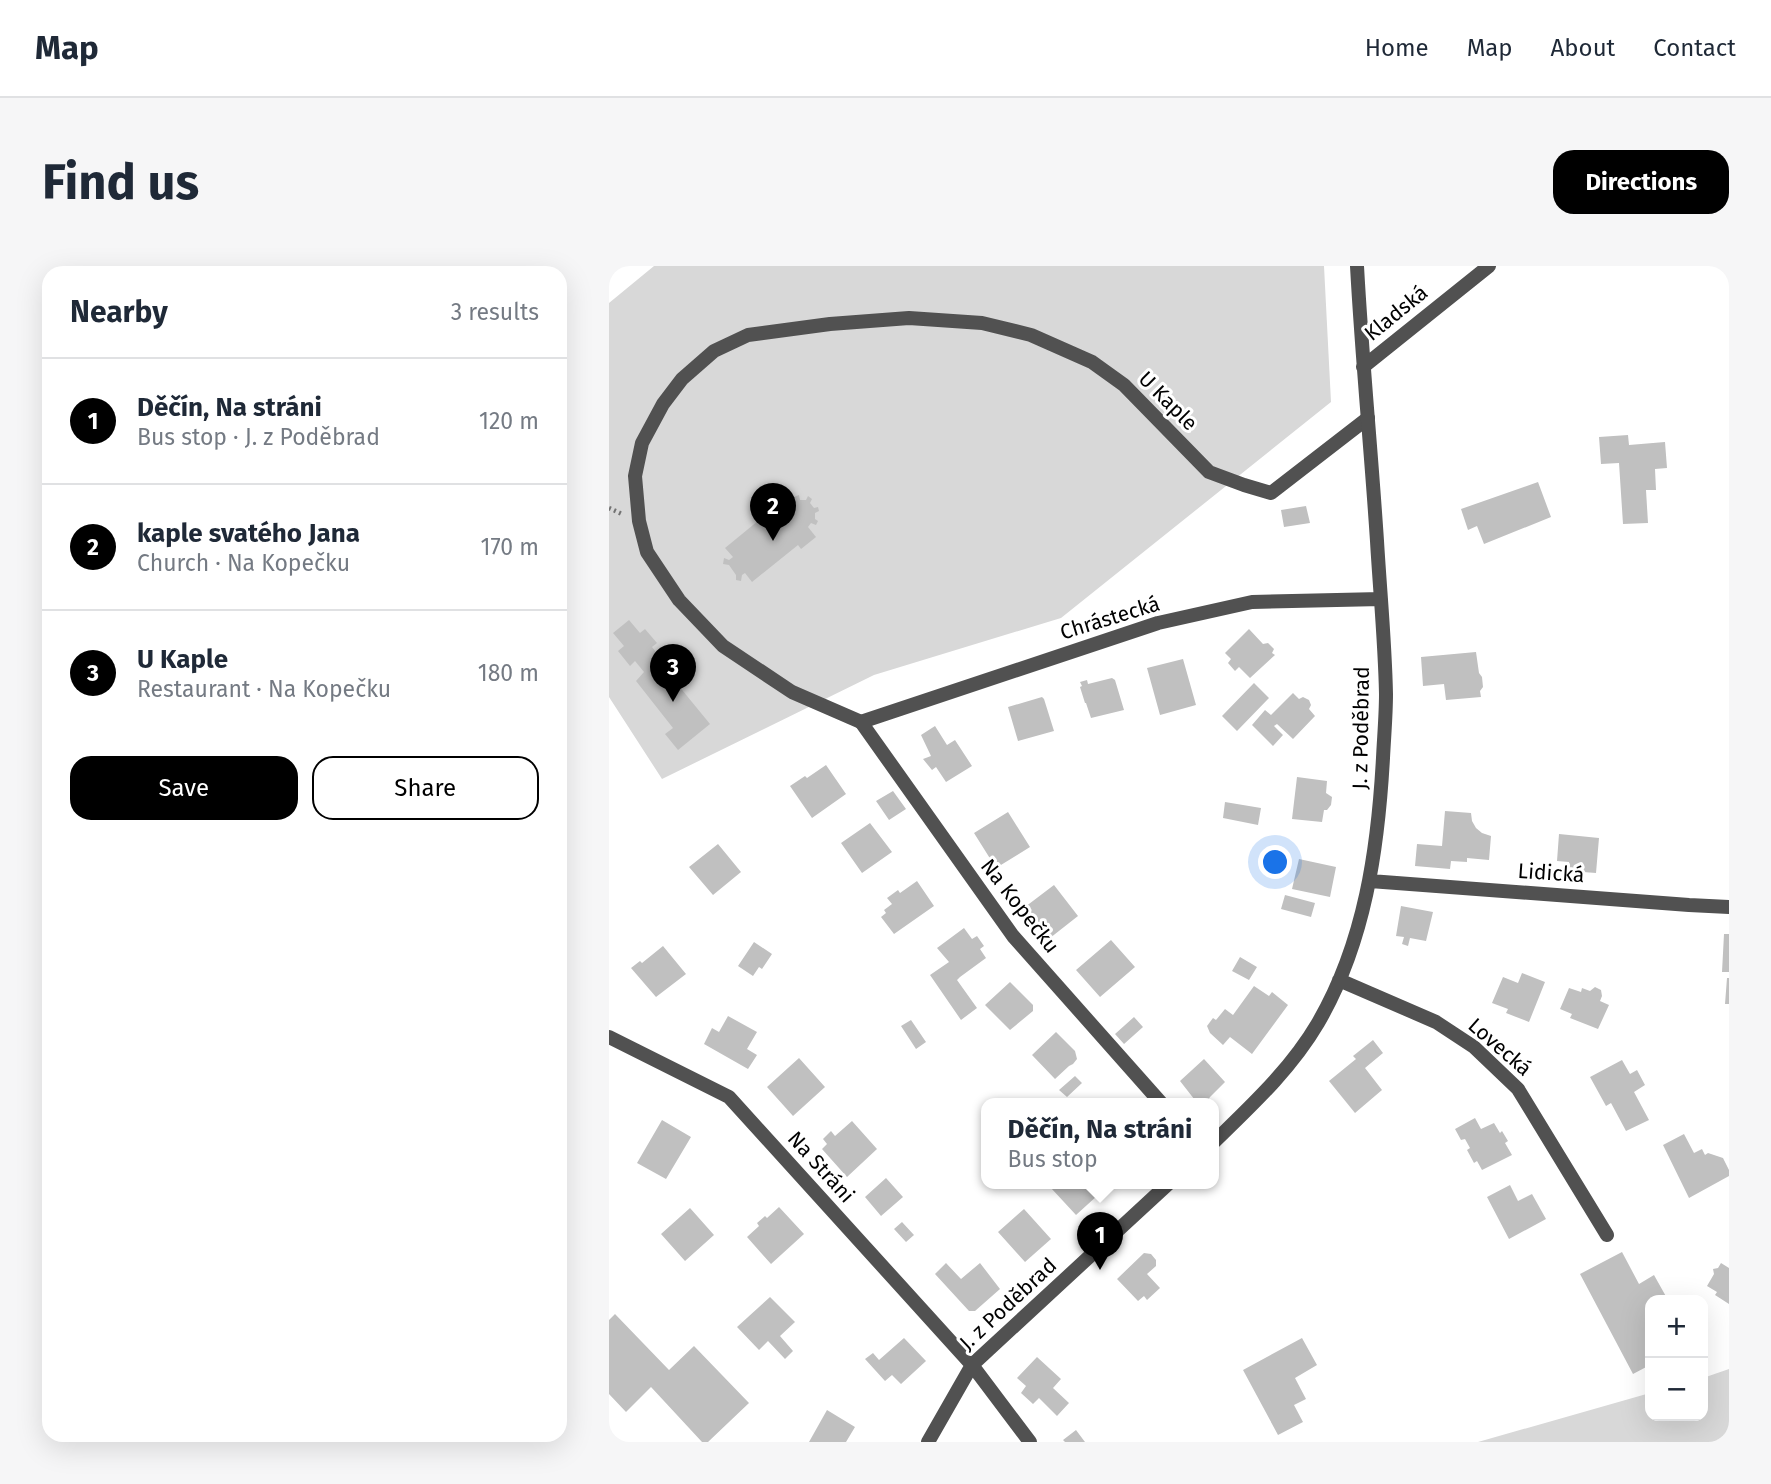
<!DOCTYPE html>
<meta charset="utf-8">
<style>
:root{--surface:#fff;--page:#f6f6f7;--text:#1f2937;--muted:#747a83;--line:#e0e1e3;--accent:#000}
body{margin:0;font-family:"Fira Sans",sans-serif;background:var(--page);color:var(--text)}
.controls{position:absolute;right:21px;bottom:21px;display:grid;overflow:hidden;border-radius:14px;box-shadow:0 7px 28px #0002}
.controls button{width:63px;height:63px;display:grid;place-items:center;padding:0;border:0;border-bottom:2px solid var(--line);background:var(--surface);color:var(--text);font:35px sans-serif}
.you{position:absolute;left:667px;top:597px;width:24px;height:24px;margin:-18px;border:5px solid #fff;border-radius:50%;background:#1a73e8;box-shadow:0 0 0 10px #1a73e833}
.badge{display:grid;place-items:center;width:46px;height:46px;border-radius:50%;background:var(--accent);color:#fff;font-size:23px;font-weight:700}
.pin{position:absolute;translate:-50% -58px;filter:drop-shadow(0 2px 4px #0008)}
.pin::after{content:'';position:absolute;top:37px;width:24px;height:21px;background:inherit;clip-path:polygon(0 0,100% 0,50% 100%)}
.popup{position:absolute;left:372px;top:832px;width:238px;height:91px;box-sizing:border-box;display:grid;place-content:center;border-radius:14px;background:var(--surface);filter:drop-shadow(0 2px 5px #0005);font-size:23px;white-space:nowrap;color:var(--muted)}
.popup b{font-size:26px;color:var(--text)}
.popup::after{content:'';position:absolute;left:50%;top:100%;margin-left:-14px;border:14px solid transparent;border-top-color:var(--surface)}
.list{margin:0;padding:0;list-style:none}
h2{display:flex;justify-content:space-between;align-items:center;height:91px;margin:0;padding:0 28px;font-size:30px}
h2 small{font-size:23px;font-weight:400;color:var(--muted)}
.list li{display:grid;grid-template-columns:46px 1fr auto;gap:21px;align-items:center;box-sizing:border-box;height:126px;padding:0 28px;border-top:2px solid var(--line)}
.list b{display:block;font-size:26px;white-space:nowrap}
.list p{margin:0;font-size:23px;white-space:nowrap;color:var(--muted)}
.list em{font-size:23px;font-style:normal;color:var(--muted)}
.actions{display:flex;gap:14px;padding:21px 28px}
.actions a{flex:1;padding:16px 0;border:2px solid var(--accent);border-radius:21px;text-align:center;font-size:24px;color:var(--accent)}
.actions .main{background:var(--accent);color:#fff}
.map{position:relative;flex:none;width:1120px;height:1176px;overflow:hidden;border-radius:21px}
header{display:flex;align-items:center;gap:42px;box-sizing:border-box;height:98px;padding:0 35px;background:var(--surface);border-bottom:2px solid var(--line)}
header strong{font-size:33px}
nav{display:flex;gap:38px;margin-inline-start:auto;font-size:24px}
.intro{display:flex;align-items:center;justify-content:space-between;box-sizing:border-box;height:168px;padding:0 42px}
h1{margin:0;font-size:49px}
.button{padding:18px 32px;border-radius:21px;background:var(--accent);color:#fff;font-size:24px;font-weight:700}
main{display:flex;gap:42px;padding:0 42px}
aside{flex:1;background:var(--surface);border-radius:21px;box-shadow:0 7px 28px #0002}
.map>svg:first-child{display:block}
</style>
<header>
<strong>Map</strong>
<nav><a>Home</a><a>Map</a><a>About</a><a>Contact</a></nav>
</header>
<div class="intro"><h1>Find us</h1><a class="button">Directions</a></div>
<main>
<aside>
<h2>Nearby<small>3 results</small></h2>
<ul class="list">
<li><span class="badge">1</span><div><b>Děčín, Na stráni</b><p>Bus stop · J. z Poděbrad</p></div><em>120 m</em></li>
<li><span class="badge">2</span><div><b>kaple svatého Jana</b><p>Church · Na Kopečku</p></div><em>170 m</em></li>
<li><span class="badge">3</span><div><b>U Kaple</b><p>Restaurant · Na Kopečku</p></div><em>180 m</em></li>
</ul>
<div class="actions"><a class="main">Save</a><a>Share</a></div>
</aside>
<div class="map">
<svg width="1120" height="1176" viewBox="0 0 1120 1176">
<rect width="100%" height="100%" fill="#fff"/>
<!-- green -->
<path fill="#d8d8d8" d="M45,0H715L722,136L452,352L265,409L53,513L0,431V37Z
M1120,1103V1176H869L1041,1127V1150H1094V1112Z"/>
<!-- building -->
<path fill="#c0c0c0" d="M1019,169L1020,179L1056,176L1058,202L1046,203L1047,224H1037L1039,257L1014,258L1010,197L992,198L990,171Z
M929,216L942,251L875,278L868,260L859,264L852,243Z
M173,229L181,240L186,236L185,231L190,229L191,234H197L199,230L203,233L201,237L205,242L209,241L210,245L206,247V253L209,255L207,259L202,257L199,261L207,271L192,283L189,279L143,316L136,307L133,309L132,315L127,314V309L120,299L114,298L115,292L120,294L124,291L116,282L161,245L158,241Z
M697,240L701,257L675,261L672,244Z
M20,354L31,367L36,363L48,377L43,381L54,395L51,397L101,458L69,484L56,468L64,462L27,415L35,406L26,395L21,400L9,385L15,380L4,367Z
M640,363L654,378L659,377L665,383L663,387L666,389L641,412L630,401L626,405L619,397L622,393L616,387Z
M867,386L870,407L873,411L874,421L871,425L872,431L837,434L835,418L814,420L812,391Z
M574,393L587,439L551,449L538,402Z
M503,412L506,414L515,444L482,452L477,437H476L471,421L473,420L471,416L478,414L479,418Z
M645,417L660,432L628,465L613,450Z
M684,427L690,433L694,431L700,434L702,439L700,443L706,450L684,473L668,458L665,460L674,469L664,480L643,459L656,444L662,449Z
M433,431L435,433L445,465L409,475L399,441Z
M326,460L338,479L346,474L363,500L337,516L327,501L323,504L314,493L322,490L312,469Z
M217,499L237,528L203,552L181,520L196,510L198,512Z
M688,511L718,515L717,527L723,531L722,539L718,544H715L713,556L683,553Z
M284,525L297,543L280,554L267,535Z
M616,536L652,542L649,559L614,552Z
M836,545L862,547L863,555L867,562L873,567L882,570L880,594L858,592V596L842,595L841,603L806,600L808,578L833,580Z
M399,546L421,581L387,602L365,567Z
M261,557L283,586L253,607L232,577Z
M950,568L990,572L987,607L974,606V610L959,608L960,596L948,595Z
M109,578L132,606L104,629L80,601Z
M690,593L727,601L721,631L683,623Z
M308,615L325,640L285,668L272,651L277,647L275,644L283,638L278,632L289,624L291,627Z
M445,619L469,650L441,672L432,660L430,662L423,653L425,652L416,641Z
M676,629L706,637L702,651L672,643Z
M792,640L824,646L817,675L801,672L799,680L793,678L795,671L787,670Z
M355,662L363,673L368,670L375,680L371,683L377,692L351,711L348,714L368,742L352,754L321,709L340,696L328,682Z
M1115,668H1120V706H1113Z
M502,674L526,701L491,731L467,704Z
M145,676L163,688L153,703L150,701L144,710L129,700Z
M54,680L77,708L47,731L22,702L31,695L33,697Z
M631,691L648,701L640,714L623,705Z
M913,707L936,716L920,756L897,747L899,743L883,737L894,711L909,717Z
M1118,712H1120V738H1116Z
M401,716L424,739V745L401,764L376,739Z
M645,720L660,730L663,726L679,739L643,788L621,771L614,779L601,767L598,760L604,752L607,754L616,743L624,749Z
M986,721L992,724L993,730L991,735L1000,739L989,763L961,752L963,748L951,743L960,722L972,726L973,722L981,725Z
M119,750L148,766L138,783L148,789L139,803L95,778L103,762L110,766Z
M525,751L534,761L515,778L506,768Z
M302,754L317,776L307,783L292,760Z
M447,766L466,785L468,793L464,798L460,800L446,813L423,789Z
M764,774L774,787L756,802L773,824L746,847L720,815L747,793L744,790Z
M190,792L216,821L184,850L158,821Z
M595,793L616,816L601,831L598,836L595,838H589L571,815Z
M1013,794L1021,808L1028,804L1036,819L1025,826L1040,854L1017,865L1002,837L997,840L981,811Z
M466,810L473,817L458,831L450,824Z
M866,852L872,863L885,857L891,867L893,865L899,875L896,877L903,889L873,904L868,895L865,897L858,884L861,882L856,873L852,874L846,863Z
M53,854L82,871L57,913L28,897Z
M243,855L268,883L238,911L213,883L218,878L214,873L222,865L226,870Z
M1075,868L1085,887L1093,883L1096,889L1099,887L1114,892L1120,904V910L1080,932L1054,879Z
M277,912L294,931L272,950L256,931Z
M446,918H486L489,923V929L467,949L442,922Z
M901,919L909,935L923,928L937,953L900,973L878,931Z
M170,941L195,968L162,998L138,971L150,960L148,957L156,950L158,952Z
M81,942L105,969L76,995L52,968Z
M415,943L442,973L416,996L389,966Z
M293,956L305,969L297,976L285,963Z
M1013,986L1030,1018L1045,1009L1059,1034H1041V1099L1024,1108L971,1008Z
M535,987L542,988L547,994V1000L538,1008L551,1022L538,1034L535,1030L529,1035L508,1013Z
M337,997L352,1013L371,997L391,1023L366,1045H360L326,1008Z
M1112,997L1120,1002V1038L1106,1029L1108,1026L1098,1020L1105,1008L1104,1003L1109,1002Z
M161,1031L186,1056L171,1070L184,1085L176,1093L159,1075L150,1084L128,1061Z
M6,1048L60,1104L85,1080L140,1137L99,1176H93L42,1121L17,1146L0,1128V1054Z
M295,1072L317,1095L292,1118L283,1109L276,1115L256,1093L264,1087L270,1094Z
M693,1072L708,1099L686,1112L697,1133L685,1139L694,1156L669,1169L634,1104Z
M428,1091L452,1113L444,1122L460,1137L448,1150L430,1132L424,1138L412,1127L417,1120L408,1112Z
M218,1144L246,1161L237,1176H200Z
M467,1164L476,1176H456L454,1174Z"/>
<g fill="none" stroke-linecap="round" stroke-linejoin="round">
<!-- path -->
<path stroke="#737373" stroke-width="4.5" stroke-dasharray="2 3.5" stroke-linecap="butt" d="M0,242L13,248"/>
<!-- service -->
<path stroke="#515151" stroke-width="14" d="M252,456L183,426L114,380L70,334L38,286L30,255L26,210L33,177L54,138L73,113L105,85L139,69L221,58L300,52L373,57L422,69L483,96L515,119L600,206L635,219L662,227L759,152"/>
<!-- minor -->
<path stroke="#515151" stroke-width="14" d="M754,101L880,0
M761,615L1080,639L1120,641
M730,714L827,756L865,781L909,823L998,969
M0,771L120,831L363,1099L421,1176
M553,838L404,670L252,456L549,357L643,336L772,333
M605,876C643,839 682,803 709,757C756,676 769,583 774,492C775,471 777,449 777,428C776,377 771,326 768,275C762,183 753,92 748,0
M319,1176L363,1099L559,918"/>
</g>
<g text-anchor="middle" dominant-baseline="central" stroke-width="6" stroke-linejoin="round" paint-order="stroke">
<!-- street labels -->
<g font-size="21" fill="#000" stroke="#fff">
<text transform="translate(787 47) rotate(-39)">Kladská</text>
<text transform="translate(559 135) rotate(45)">U Kaple</text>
<text transform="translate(501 352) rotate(-17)">Chrástecká</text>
<text transform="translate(752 462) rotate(-89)">J. z Poděbrad</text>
<text transform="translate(942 607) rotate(4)">Lidická</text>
<text transform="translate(411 640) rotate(52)">Na Kopečku</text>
<text transform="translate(891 781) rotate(41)">Lovecká</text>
<text transform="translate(212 901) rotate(48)">Na Stráni</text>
<text transform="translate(399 1038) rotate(-43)">J. z Poděbrad</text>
</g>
</g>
</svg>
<div class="controls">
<button>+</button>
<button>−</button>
</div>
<div class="you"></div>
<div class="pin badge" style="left:491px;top:1004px">1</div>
<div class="popup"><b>Děčín, Na stráni</b>Bus stop</div>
<div class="pin badge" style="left:164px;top:275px">2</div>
<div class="pin badge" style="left:64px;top:436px">3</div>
</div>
</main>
